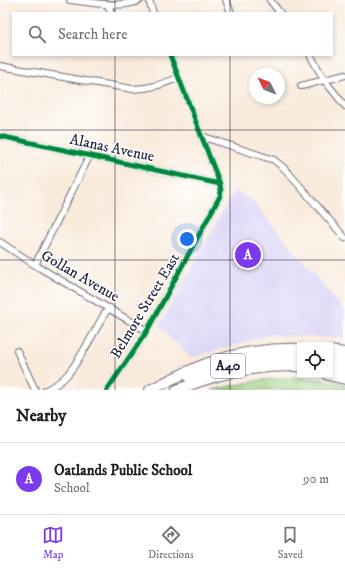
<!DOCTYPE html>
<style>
:root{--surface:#fff;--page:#f2f2f2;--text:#202124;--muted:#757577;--line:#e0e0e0;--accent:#7c3aed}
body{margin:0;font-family:"IM FELL DW Pica",serif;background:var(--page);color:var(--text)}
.controls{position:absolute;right:12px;bottom:12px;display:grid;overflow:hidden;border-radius:0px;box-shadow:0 2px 6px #0003}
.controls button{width:36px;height:36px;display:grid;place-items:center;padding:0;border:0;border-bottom:1px solid var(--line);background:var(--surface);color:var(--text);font:20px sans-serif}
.compass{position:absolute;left:249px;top:68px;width:36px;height:36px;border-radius:50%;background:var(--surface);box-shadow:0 2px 6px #0003;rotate:313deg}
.you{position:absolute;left:187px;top:239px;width:14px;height:14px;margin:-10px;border:3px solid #fff;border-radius:50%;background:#1a73e8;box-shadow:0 0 0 6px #1a73e833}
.badge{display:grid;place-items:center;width:26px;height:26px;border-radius:50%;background:var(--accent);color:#fff;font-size:13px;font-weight:700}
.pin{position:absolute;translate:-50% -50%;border:2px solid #fff;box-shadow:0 1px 4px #0006}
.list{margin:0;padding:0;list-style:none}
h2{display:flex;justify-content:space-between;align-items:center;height:52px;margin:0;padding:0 16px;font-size:17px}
h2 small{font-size:13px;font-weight:400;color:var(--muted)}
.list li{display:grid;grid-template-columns:26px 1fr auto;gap:12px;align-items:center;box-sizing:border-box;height:72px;padding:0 16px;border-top:1px solid var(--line)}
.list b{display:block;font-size:15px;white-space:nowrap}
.list p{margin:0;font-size:13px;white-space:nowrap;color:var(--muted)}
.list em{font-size:13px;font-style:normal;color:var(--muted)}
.icon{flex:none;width:22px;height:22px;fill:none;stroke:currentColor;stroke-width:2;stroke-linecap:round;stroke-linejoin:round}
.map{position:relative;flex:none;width:345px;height:390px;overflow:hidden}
.search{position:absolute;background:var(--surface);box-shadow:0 2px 6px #0003;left:12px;right:12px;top:12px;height:44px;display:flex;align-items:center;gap:10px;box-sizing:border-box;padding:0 14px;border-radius:0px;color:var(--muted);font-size:15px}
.sheet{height:124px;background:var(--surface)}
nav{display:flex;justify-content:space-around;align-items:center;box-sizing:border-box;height:56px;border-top:1px solid var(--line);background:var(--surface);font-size:11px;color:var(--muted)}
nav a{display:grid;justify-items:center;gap:2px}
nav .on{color:var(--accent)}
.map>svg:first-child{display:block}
</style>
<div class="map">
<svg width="345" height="390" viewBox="0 0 345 390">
<rect width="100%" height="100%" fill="#fff"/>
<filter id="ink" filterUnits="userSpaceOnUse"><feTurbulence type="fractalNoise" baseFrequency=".025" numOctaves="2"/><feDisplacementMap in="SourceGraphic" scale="8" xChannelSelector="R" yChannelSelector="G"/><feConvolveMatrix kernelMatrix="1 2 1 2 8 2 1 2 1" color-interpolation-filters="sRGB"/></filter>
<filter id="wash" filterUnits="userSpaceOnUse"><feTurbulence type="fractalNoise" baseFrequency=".012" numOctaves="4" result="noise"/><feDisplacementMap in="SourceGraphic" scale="16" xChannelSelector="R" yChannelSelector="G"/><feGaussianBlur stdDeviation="0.9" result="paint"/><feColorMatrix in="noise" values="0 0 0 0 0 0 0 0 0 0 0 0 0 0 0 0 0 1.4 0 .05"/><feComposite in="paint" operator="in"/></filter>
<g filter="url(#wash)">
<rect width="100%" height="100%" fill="#f9ebdc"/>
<!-- built -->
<path fill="#dcd5f6" d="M234,191L251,199L345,311V338L269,335L191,358L159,326Z"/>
<!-- green -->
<path fill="#98cb7b" stroke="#5d765b" d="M293,377L339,382L345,384V390H212L260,380Z"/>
</g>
<g filter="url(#ink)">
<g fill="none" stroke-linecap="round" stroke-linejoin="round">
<!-- minor casing -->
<g stroke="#6d6873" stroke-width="8">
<path id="minor" d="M70,0C87,2 114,7 131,3C134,3 137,1 140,0
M149,0L153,13
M226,0L231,13
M270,0L280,13
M108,4L111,13
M310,55L325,81L345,106
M0,66L132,89C150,89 162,84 178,78
M301,86L345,75
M0,136L220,184
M201,136L274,160L285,169L345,238
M0,242L35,265L147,331
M35,265L90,155
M17,351L35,390
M46,390C54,386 61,382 67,375C81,359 94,332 105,313L110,308
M107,390L147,331L220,196L221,191L220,184L170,55"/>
</g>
<!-- highway casing -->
<g stroke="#6d6873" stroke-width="12">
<path id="highway" d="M330,351L345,353
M330,361L345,363
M330,368L345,370
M328,375L345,379
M189,377C225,365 262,357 300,358
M150,390C168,381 187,371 206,364C234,353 270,348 300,349
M177,390C216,373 258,365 300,366"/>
</g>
<!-- minor -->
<use href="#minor" stroke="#fff" stroke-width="6"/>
<!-- highway -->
<use href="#highway" stroke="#fff" stroke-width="10"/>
<!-- cycleway casing -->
<g stroke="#fff" stroke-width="8">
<path id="cycleway" d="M0,136L220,184
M107,390L147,331L220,196L221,191L220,184L170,55"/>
</g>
<!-- cycleway -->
<use href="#cycleway" stroke="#00873e" stroke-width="5"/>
</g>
</g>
<!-- grid -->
<path fill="none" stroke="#22223b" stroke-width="1" stroke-opacity="0.55" d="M115,0V13M230,0V13M115,55V390M230,55V390M0,130H345M0,260H345"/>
<g text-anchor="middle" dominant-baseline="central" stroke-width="3" stroke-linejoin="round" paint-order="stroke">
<!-- shield labels -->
<rect fill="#fff" stroke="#646476" stroke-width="1" x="211" y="354" width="34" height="24" rx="3"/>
<g font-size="14" font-weight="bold" fill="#22223b">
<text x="228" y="366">A40</text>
</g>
<!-- street labels -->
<g font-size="15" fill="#22223b" stroke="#fff">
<text transform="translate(112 148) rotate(12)">Alanas Avenue</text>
<text transform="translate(80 276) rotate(30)">Gollan Avenue</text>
<text transform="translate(145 306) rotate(-59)">Belmore Street East</text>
</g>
</g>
</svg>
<div class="controls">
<button><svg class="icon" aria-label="locate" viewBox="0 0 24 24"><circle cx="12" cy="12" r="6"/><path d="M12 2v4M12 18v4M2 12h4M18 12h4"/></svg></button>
</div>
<svg class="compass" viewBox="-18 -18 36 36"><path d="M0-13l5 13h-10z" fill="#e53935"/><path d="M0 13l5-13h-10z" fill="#757577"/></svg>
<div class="you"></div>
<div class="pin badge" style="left:248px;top:255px">A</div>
<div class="search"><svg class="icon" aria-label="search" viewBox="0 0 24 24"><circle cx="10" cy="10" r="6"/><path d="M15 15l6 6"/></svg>Search here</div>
</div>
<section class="sheet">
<h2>Nearby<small></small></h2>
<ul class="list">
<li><span class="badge">A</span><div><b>Oatlands Public School</b><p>School</p></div><em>90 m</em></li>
</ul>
</section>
<nav>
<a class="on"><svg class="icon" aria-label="map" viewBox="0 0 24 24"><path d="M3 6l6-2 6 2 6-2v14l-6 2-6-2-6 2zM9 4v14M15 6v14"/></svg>Map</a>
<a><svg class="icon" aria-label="directions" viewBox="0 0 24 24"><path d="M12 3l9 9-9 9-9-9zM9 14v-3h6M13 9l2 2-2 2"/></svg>Directions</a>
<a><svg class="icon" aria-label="saved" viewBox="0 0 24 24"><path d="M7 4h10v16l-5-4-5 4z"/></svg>Saved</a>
</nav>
